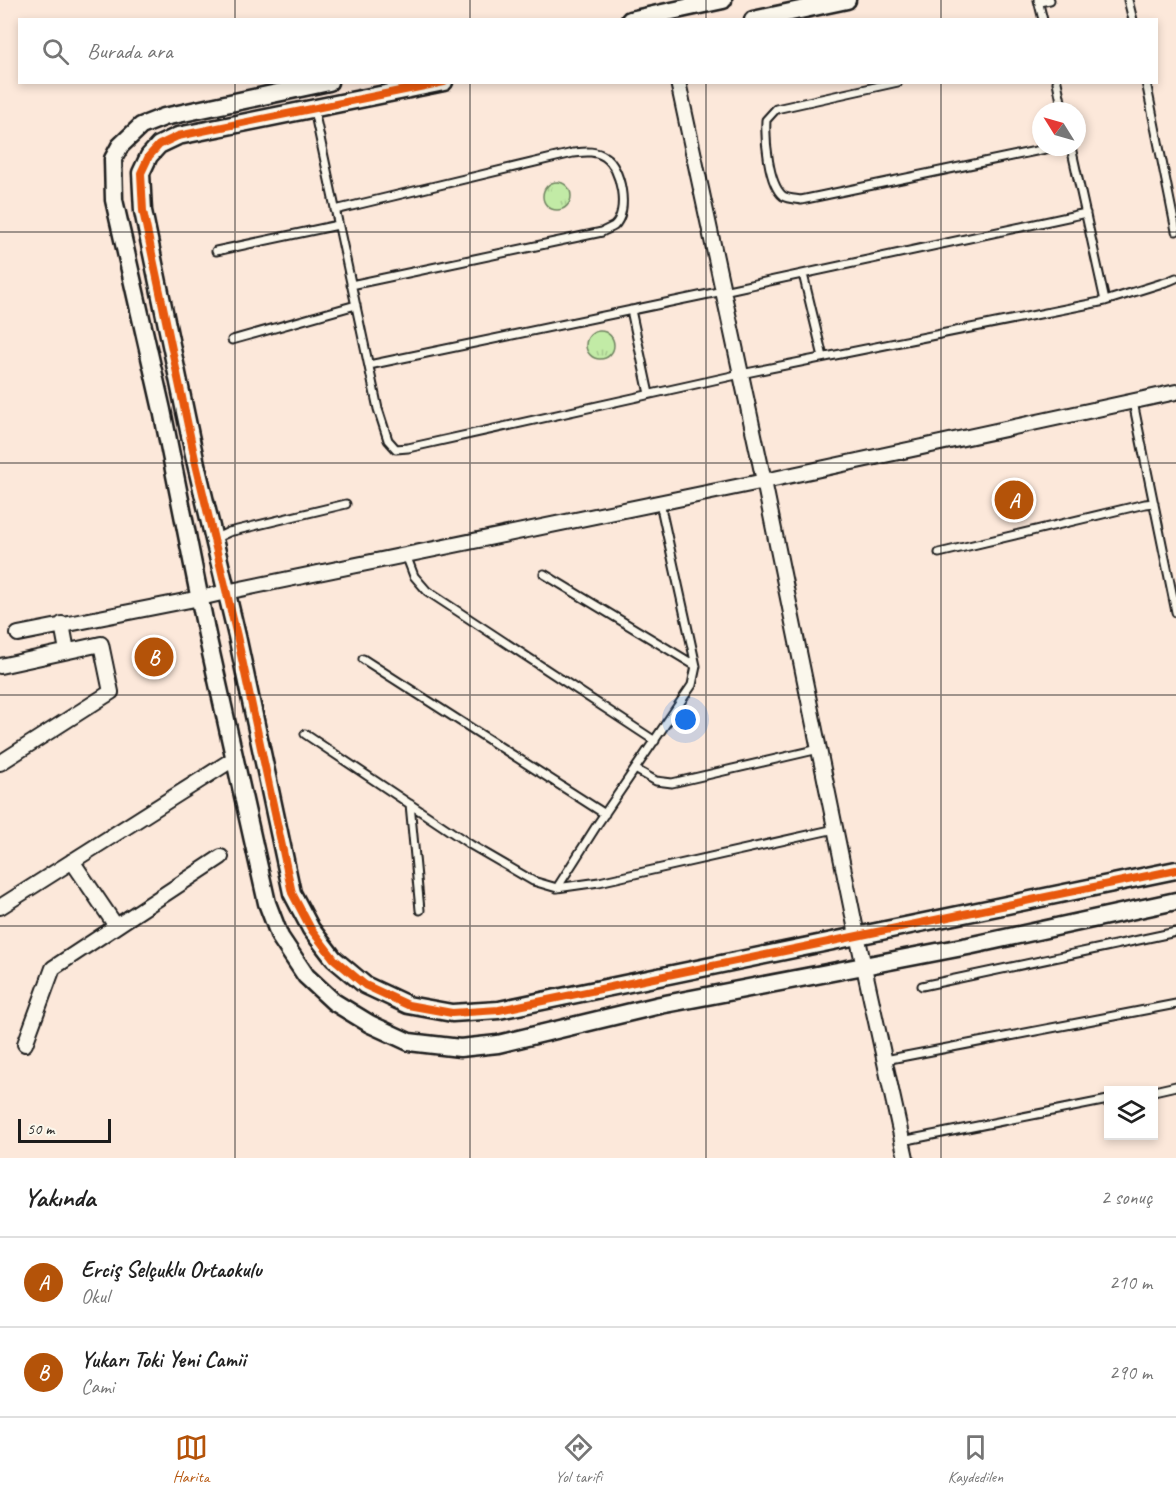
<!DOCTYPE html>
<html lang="tr">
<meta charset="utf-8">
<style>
:root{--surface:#fff;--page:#f6f6f6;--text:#222;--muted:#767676;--line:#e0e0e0;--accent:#b45309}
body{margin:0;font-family:Caveat,sans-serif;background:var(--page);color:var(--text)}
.controls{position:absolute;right:18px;bottom:18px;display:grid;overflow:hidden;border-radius:0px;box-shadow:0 3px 9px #0003}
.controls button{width:54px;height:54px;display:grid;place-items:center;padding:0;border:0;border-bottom:2px solid var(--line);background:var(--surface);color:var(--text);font:30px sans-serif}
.compass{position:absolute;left:1032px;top:102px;width:54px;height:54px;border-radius:50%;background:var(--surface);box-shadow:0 3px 9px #0003;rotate:307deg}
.scale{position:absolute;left:18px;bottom:15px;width:93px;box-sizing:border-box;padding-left:6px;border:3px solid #1c1c1c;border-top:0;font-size:16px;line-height:21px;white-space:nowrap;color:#1c1c1c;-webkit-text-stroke:4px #fbf7ec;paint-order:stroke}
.you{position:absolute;left:686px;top:720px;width:21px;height:21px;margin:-15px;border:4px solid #fff;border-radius:50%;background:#1a73e8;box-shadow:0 0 0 9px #1a73e833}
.badge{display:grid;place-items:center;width:39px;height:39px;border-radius:50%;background:var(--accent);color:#fff;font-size:20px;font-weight:700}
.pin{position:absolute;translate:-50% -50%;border:3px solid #fff;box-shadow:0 2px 6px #0006}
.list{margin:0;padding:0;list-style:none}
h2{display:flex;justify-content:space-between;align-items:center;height:78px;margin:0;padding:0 24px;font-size:26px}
h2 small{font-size:20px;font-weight:400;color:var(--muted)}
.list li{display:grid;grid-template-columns:39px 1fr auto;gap:18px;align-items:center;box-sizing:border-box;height:90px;padding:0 24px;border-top:2px solid var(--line)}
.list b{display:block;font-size:22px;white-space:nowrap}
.list p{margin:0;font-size:20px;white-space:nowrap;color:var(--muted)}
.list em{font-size:20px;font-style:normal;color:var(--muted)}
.icon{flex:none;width:33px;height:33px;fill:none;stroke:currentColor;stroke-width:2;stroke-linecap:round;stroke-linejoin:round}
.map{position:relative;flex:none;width:1176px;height:1158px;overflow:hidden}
.search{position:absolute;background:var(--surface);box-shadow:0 3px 9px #0003;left:18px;right:18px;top:18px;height:66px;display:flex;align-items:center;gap:15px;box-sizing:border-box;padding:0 21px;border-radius:0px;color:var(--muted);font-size:22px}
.sheet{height:258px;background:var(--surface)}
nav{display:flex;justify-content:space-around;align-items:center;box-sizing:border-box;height:84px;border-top:2px solid var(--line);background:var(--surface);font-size:16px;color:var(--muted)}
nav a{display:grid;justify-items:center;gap:3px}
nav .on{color:var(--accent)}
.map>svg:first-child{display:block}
</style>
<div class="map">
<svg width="1176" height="1158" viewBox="0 0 1176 1158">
<defs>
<pattern id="grass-tufts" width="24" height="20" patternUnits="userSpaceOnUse" patternTransform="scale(1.5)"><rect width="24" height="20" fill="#c2eba6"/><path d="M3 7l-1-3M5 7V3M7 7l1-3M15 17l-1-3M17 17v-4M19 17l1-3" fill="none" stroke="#a6c98e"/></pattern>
</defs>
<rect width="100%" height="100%" fill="#fce8da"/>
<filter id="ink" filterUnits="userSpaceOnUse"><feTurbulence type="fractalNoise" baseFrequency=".0167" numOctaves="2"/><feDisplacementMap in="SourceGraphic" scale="12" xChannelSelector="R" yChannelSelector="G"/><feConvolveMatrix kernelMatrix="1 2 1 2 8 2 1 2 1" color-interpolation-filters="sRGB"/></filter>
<g filter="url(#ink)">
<!-- grass -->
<path fill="url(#grass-tufts)" stroke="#6f8461" stroke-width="1.5" d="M543 196a14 14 0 1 1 28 0a14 14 0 1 1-28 0Z
M586 345a14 14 0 1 1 28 0a14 14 0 1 1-28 0Z"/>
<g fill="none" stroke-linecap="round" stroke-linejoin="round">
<!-- service casing -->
<g stroke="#1c1c1c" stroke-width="11">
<path id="service" d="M1038,0L1043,20
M1128,0L1133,20
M1039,2L1050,0
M898,82L776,109L766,120C765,139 768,184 783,196C788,199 796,199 801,200L1055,147
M1057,82L1063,111
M1146,82L1176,231
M314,110L378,409L388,440L396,449L408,448L741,374L1105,301L1169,281L1176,278
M1071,147L1105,301
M335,210L573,153C584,152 595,150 605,157C621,167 630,212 614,226C611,228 605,230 602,232L351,285
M216,251L338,225
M803,274L823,357
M631,310L649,394
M232,340L356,305
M369,365L723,291L1086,213
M1133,402L1176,612
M214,539L229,532L346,504
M939,553L1145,504L1154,503
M406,555L414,576L427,591L655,741
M544,574L696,666
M363,659L605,814
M305,734L471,845L533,881L557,888L599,882L835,829
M635,769L656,781L672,783L819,749
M410,804L420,910
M557,888L597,825L692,685L696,666L660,503
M922,986L1176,932
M885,1060L1176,1004
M1154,1091L1176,1086
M902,1141L1108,1100"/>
</g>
<!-- minor casing -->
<g stroke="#1c1c1c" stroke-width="18">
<path id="minor" d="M678,82L764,481L857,935L906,1158
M62,624L67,651
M18,634L200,598L226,592L760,482L1176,392
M0,666L101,644L111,692L0,763
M72,861L116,926
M0,907L235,758
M25,1044L53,968L221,857"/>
</g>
<!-- tertiary casing -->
<g stroke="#1c1c1c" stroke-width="21">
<path id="tertiary" d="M630,20L723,0
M753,20L847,0
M329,82L164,117L141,126L120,146L113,159L114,200L162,410L207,635L267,903L280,937L306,976L334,1002L370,1024L409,1042L460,1048L498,1044L660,1005L968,946L1176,901
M444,82L178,136L159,145L149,156L141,173L143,211L196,464L237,636L292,893L311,929L334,959L365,985L408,1005L452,1013L499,1010L1176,870"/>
</g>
<!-- service -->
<use href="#service" stroke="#fbf7ec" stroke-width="7"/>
<!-- minor -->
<use href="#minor" stroke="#fbf7ec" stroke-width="14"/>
<!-- tertiary -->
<use href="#tertiary" stroke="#fbf7ec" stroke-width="16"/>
<!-- cycleway casing -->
<g stroke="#fbf7ec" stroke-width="11">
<path id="cycleway" d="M444,82L178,136L159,145L149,156L141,173L143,211L196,464L237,636L292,893L311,929L334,959L365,985L408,1005L452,1013L499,1010L1176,870"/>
</g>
<!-- cycleway -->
<use href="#cycleway" stroke="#e8590c" stroke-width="8"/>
</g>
</g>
<!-- grid -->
<path fill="none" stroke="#1c1c1c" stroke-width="1.5" stroke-opacity="0.55" d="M235,0V20M470,0V20M706,0V20M941,0V20M235,82V1158M470,82V1158M706,82V1158M941,82V1158M0,232H1176M0,463H1176M0,695H1176M0,926H1176"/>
</svg>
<div class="controls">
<button><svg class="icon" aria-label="layers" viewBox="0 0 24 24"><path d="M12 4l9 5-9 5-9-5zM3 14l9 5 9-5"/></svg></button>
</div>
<svg class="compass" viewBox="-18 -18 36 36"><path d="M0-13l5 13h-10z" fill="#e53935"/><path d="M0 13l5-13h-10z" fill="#767676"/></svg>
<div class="scale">50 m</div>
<div class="you"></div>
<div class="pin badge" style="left:1014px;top:500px">A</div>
<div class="pin badge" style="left:154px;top:657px">B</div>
<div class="search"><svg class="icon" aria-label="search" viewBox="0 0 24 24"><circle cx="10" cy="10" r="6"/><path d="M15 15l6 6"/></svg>Burada ara</div>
</div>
<section class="sheet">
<h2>Yakında<small>2 sonuç</small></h2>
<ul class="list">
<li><span class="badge">A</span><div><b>Erciş Selçuklu Ortaokulu</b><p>Okul</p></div><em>210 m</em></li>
<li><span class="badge">B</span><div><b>Yukarı Toki Yeni Camii</b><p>Cami</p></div><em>290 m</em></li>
</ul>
</section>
<nav>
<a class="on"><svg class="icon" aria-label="map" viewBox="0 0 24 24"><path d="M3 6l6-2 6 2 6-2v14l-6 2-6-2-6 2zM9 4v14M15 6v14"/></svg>Harita</a>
<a><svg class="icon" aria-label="directions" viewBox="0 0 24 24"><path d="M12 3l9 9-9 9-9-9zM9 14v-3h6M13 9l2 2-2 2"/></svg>Yol tarifi</a>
<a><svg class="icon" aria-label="saved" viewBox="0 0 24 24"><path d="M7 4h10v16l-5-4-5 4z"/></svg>Kaydedilen</a>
</nav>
